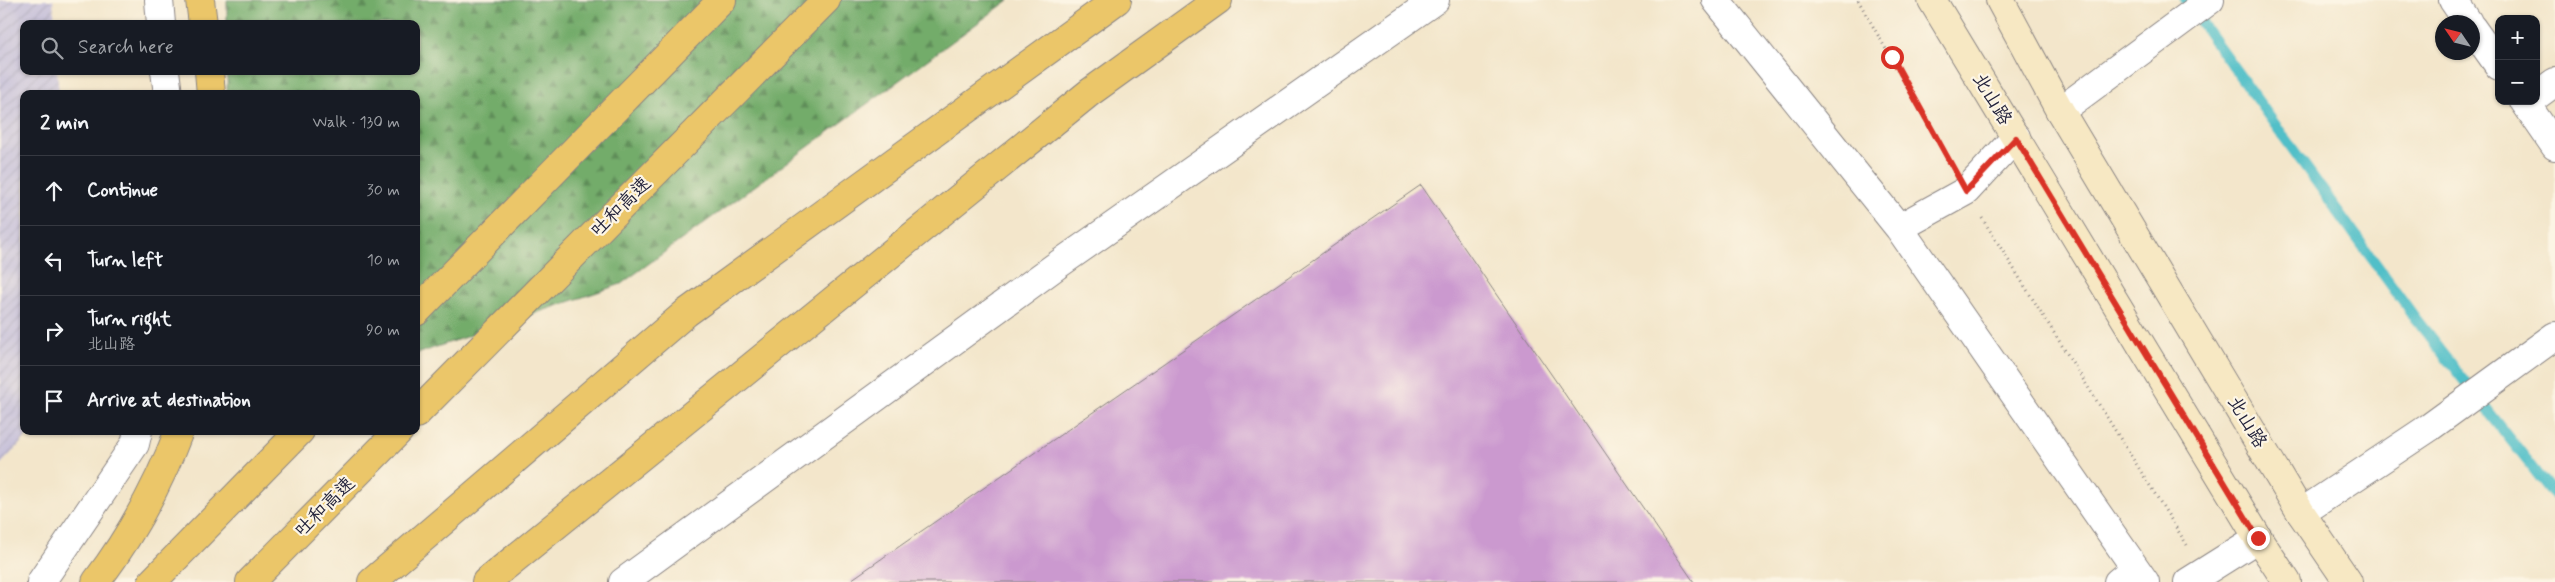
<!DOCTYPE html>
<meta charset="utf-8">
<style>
:root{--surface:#171b24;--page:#242831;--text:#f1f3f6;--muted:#9ea1a6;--line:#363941}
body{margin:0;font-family:Mynerve,"LXGW WenKai TC",sans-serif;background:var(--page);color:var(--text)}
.controls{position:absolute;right:15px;top:15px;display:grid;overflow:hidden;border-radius:10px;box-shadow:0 1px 4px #0004}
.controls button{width:45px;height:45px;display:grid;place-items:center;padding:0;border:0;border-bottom:1px solid var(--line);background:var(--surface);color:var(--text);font:25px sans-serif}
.compass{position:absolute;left:2435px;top:15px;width:45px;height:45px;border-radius:50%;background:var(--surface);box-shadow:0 1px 4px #0004;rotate:305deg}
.stop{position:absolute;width:15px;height:15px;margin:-11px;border:4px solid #d93025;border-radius:50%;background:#fff}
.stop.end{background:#d93025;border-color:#fff;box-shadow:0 1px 5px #0008}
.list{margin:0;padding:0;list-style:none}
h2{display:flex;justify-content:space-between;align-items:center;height:65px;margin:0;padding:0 20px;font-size:21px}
h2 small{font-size:16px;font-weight:400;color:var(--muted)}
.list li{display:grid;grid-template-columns:32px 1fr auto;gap:15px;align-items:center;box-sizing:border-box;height:70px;padding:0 20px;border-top:1px solid var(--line)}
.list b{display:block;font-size:19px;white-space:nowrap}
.list p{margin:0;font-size:16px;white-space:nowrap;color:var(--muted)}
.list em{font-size:16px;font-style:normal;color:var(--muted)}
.icon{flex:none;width:28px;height:28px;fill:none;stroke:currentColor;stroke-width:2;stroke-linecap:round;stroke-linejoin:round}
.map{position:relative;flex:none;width:2555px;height:582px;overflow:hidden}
.search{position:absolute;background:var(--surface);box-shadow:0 1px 4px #0004;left:20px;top:20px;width:400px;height:55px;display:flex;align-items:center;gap:12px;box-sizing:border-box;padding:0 18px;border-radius:10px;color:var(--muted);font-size:19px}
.panel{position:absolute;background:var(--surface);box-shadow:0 1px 4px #0004;left:20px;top:90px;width:400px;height:345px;border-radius:10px}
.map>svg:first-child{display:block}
</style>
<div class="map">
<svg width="2555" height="582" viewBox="0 0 2555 582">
<defs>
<pattern id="industrial-furrows" width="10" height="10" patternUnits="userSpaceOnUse" patternTransform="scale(1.25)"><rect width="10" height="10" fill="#c6c0d9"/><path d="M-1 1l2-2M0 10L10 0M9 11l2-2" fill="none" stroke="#aaa5bb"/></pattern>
<pattern id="forest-firs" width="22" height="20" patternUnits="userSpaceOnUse" patternTransform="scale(1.25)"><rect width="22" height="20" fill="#73ac6a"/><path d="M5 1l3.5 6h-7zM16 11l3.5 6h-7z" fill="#5e8c58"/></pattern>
</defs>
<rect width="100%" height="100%" fill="#fcf5e5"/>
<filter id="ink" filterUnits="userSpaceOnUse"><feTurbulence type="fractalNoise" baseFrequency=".02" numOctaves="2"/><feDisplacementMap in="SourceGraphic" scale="10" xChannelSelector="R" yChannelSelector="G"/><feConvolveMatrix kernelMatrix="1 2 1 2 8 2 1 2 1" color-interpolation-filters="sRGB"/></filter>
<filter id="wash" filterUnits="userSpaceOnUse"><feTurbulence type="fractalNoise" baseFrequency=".0096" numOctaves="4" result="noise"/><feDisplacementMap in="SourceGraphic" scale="20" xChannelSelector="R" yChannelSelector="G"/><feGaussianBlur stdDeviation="1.12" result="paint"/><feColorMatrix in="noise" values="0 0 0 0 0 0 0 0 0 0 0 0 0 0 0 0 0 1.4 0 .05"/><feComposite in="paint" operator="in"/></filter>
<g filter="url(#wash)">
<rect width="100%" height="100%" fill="#f3e6cb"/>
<!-- industrial -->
<path fill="url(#industrial-furrows)" d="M0,0H53L55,24H24V71H57L59,94H24V431H32L0,465Z"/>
<!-- forest -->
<path fill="url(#forest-firs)" stroke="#4a6752" d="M227,0H1009L621,284L416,354V94H227V71H416V24H227Z"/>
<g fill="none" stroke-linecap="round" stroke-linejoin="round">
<!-- stream -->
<path stroke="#51bfc8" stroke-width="11" d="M2185,0L2415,318L2555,496"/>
</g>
<g id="blocks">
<!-- building -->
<path fill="#cb99cf" d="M1421,185L1694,582H848Z"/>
</g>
</g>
<g filter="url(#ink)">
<use href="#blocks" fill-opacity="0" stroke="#8a8483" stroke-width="1"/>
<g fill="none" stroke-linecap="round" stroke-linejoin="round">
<!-- street casing -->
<g stroke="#8a8483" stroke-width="30">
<path id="street" d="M159,0L161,24
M1716,0L1899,228L2145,582
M2453,0L2468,22
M2472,28L2499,66
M165,71L168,94
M2536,96L2555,82
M2524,101L2555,146
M2060,111L2210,0
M1899,228L1966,191L2016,137
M2301,513L2430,427L2555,336
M41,582L135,444L138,431
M623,582L1056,266L1435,0
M2118,582L2135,568
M2188,582L2258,538"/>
</g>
<!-- secondary casing -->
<g stroke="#8a8483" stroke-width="30">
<path id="secondary" d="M1932,0L2258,538L2287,582
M2000,0L2060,111L2301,513L2348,582"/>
</g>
<!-- highway casing -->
<g stroke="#8a8483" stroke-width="30">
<path id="highway" d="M200,0L203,24
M209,71L211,94
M416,312L722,0
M416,414L826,0
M96,582C130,537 159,484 179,431
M152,582L300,431
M250,582L399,431
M372,582L686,313L1117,0
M486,582L1089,93L1218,0"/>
</g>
<!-- path -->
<path stroke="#8a8483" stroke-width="3" stroke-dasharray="1 4" stroke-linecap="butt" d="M1858,0L1949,160
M1982,218L2187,545"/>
<!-- street -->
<use href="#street" stroke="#fff" stroke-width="28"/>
<!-- secondary -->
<use href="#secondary" stroke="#f7e8c3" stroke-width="28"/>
<!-- highway -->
<use href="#highway" stroke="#ebc669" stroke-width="28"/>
</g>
</g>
<g fill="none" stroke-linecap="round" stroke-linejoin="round" filter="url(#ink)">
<!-- route -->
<path stroke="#d93025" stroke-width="6" d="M1892,57L1966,191L2016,138L2258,538"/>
</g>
<g text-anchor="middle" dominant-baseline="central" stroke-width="4.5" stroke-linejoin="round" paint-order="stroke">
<!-- street labels -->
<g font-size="19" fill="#22223b" stroke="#fcf5e5">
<text transform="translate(1992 99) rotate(59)">北山路</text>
<text transform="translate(621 207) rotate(-45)">吐和高速</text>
<text transform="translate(2247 422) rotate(59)">北山路</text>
<text transform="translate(325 507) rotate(-45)">吐和高速</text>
</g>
</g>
</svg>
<div class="controls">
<button>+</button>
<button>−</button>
</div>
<svg class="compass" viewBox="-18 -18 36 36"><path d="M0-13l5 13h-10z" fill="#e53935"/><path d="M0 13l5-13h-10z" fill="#9ea1a6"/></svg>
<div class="stop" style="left:1892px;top:57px"></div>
<div class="stop end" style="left:2258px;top:538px"></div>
<div class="search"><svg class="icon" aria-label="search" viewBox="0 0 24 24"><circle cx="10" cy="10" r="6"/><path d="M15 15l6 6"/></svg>Search here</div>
<section class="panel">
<h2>2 min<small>Walk · 130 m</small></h2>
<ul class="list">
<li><svg class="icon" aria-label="ahead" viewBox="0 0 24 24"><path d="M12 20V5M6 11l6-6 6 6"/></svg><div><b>Continue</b></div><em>30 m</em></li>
<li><svg class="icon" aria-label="left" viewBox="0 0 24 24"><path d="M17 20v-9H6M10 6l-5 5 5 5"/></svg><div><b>Turn left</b></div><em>10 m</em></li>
<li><svg class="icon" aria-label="right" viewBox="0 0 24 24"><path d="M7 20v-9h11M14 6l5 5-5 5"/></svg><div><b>Turn right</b><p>北山路</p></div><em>90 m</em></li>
<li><svg class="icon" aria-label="arrive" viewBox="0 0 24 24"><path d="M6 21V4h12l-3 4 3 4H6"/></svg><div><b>Arrive at destination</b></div></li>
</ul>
</section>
</div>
